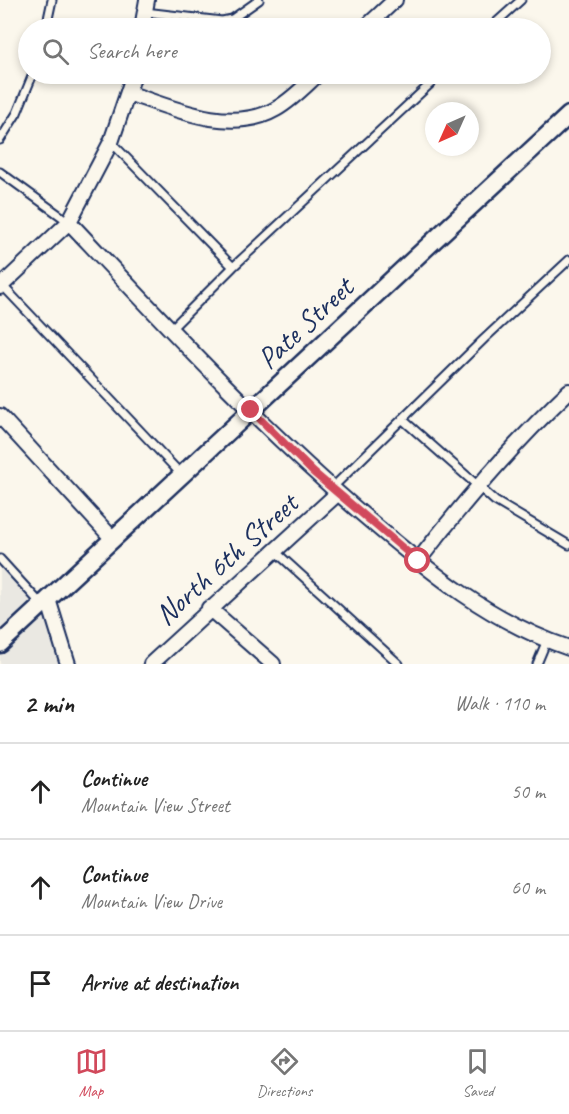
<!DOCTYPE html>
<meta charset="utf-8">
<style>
:root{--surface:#fff;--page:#f2f2f2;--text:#222;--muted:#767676;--line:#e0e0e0;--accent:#d1495b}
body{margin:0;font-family:Caveat,sans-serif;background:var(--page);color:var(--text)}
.compass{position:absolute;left:425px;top:102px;width:54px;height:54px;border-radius:50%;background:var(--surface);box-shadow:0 3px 9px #0003;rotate:225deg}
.stop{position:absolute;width:18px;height:18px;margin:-14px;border:4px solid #d1495b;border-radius:50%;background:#fff}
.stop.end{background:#d1495b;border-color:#fff;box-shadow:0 2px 6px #0008}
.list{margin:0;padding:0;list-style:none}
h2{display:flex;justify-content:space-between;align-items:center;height:78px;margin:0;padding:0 24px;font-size:26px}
h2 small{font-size:20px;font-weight:400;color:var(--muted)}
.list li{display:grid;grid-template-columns:39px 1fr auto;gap:18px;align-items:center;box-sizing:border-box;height:96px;padding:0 24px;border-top:2px solid var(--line)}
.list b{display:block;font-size:22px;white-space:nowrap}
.list p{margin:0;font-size:20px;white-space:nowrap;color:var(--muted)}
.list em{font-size:20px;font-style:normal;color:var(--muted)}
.icon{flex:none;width:33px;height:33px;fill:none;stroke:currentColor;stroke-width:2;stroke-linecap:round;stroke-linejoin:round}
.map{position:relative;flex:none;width:569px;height:664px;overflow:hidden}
.search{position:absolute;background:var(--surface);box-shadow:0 3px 9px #0003;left:18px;right:18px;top:18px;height:66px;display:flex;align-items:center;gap:15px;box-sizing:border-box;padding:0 21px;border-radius:33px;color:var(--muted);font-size:22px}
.sheet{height:366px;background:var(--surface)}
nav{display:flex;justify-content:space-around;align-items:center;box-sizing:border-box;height:84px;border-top:2px solid var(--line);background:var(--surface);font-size:16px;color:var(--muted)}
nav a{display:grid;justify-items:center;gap:3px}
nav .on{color:var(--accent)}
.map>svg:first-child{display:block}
</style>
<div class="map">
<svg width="569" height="664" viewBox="0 0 569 664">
<rect width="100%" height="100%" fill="#fbf7ec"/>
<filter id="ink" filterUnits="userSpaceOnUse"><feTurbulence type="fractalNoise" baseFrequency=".0167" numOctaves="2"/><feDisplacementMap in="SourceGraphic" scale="12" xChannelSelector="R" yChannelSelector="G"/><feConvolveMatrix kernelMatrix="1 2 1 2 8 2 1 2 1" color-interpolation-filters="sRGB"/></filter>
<g filter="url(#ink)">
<!-- built -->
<path fill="#eae8e2" d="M0,559L42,605L68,664H0Z"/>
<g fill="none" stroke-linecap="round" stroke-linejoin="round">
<!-- service casing -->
<g stroke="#1b2f5e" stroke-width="11">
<path id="service" d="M145,12L222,21L232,19L259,0
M46,28L52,0
M490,28L521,0
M0,140L17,113L33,74
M111,142L233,267
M0,172L69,222
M2,285L181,474
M171,329L233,267L441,74
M402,419L495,501L569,545
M332,488L484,339L569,260
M276,552L399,664
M0,559L42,605
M537,664L547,640"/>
</g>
<!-- minor casing -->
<g stroke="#1b2f5e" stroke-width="18">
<path id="minor" d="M142,28L147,0
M365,28L395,0
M128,93C172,108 231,135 276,109C292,100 305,86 318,74
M69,222C165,324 261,428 368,519C430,572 491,622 569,648
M0,287L69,222L111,142L134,74
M0,416L112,538
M418,561C465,500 513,444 569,391
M48,599L68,664
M209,608L273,664
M151,664L338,493"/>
</g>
<!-- tertiary casing -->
<g stroke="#1b2f5e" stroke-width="21">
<path id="tertiary" d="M0,644L569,115"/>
</g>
<!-- service -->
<use href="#service" stroke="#fbf7ec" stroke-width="7"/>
<!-- minor -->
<use href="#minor" stroke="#fbf7ec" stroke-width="14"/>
<!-- tertiary -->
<use href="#tertiary" stroke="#fbf7ec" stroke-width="16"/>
</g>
</g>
<g fill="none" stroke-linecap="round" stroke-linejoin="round" filter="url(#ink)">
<!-- route -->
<path stroke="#d1495b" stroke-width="8" d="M251,410L313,472L418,561"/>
</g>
<g text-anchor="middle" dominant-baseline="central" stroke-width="6" stroke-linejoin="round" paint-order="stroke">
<!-- street labels -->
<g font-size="30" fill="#1b2f5e" stroke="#fbf7ec">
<text transform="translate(305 323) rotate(-43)">Pate Street</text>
<text transform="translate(226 559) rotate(-42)">North 6th Street</text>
</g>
</g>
</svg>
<svg class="compass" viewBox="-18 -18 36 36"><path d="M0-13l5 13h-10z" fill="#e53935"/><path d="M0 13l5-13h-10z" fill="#767676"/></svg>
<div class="stop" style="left:418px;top:561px"></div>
<div class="stop end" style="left:251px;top:410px"></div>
<div class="search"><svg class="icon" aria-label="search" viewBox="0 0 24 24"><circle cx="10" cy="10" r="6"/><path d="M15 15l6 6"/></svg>Search here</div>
</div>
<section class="sheet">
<h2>2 min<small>Walk · 110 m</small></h2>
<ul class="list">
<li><svg class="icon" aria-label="ahead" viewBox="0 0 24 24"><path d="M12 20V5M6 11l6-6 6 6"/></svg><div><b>Continue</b><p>Mountain View Street</p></div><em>50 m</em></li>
<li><svg class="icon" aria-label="ahead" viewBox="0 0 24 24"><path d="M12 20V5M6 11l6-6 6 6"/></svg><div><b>Continue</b><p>Mountain View Drive</p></div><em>60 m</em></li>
<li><svg class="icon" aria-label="arrive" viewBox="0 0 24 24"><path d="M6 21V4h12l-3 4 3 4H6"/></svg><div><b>Arrive at destination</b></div></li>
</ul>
</section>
<nav>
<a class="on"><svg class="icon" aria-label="map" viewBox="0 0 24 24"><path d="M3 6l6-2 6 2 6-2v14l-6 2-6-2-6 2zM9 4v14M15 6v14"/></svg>Map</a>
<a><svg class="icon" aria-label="directions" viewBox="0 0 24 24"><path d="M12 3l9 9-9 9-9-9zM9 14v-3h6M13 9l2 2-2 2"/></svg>Directions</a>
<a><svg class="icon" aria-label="saved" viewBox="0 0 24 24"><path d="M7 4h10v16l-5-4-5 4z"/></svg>Saved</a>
</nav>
